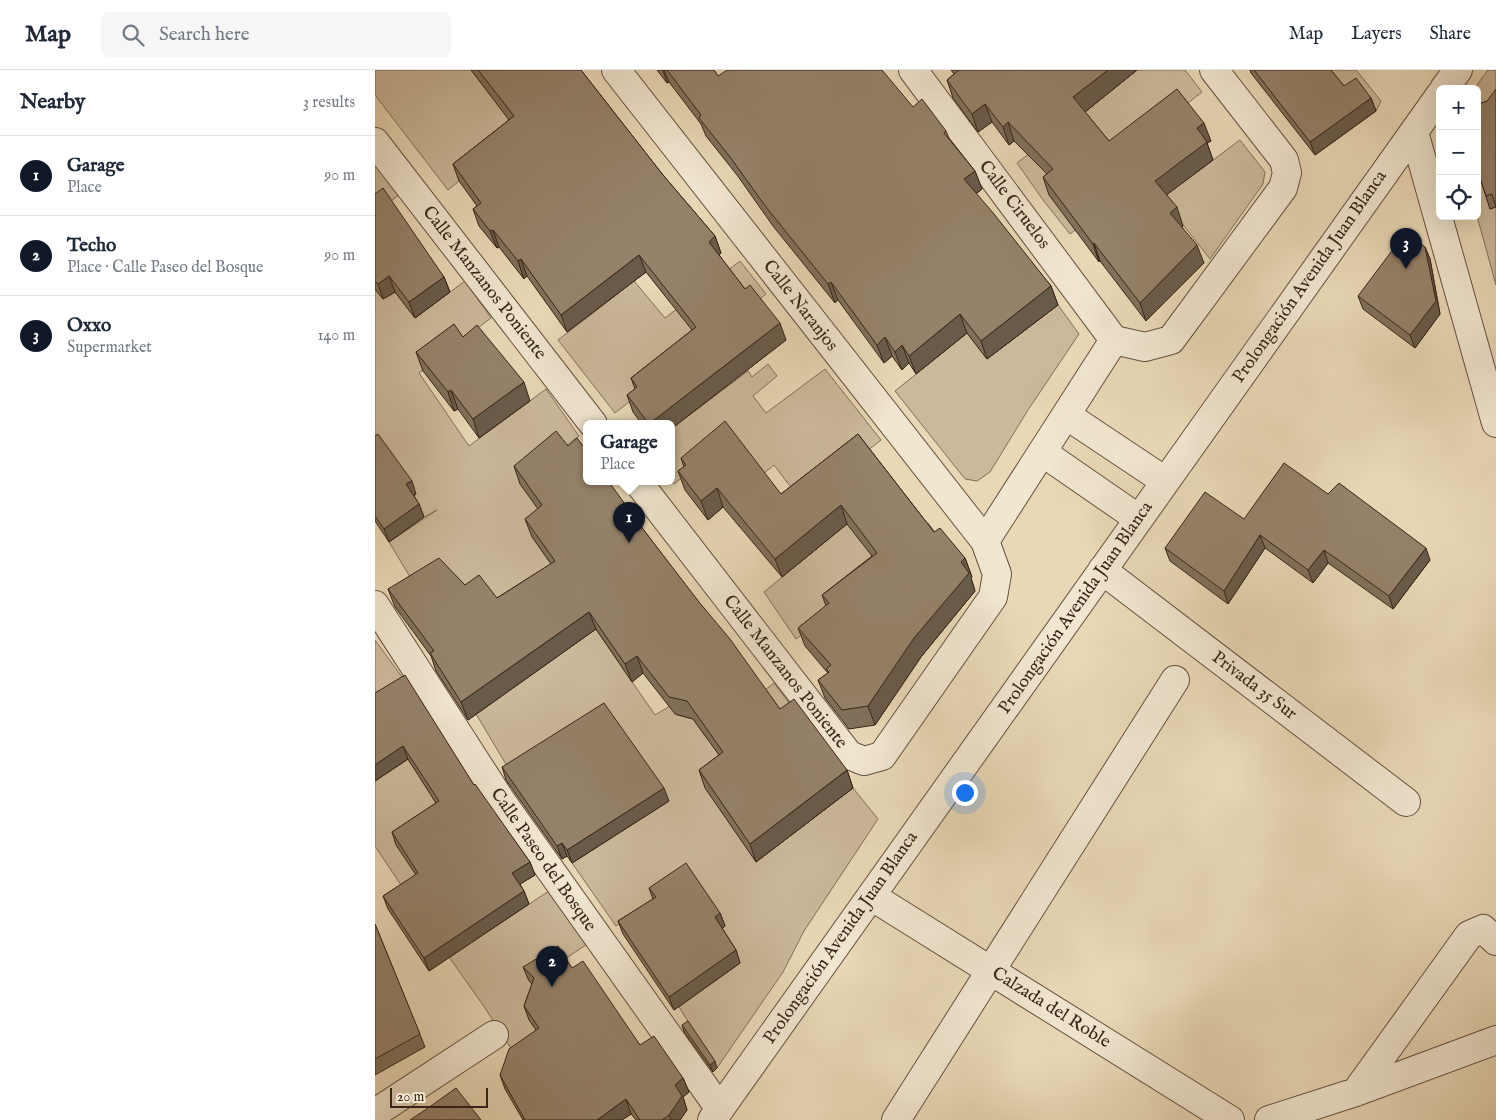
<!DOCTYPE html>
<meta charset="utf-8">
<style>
:root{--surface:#fff;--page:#f6f6f7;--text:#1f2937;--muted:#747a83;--line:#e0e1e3;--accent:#111827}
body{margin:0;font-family:"IM FELL English",serif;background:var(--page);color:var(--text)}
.controls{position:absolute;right:15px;top:15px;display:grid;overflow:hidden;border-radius:8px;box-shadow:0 5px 20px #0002}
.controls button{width:45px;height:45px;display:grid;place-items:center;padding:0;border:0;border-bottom:1px solid var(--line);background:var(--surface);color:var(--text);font:25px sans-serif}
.scale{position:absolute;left:15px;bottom:12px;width:98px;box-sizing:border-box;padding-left:5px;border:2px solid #392418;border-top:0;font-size:14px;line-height:18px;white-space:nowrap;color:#392418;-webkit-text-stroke:4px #f1e6d0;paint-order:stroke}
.you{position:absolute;left:589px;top:722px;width:18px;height:18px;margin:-12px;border:4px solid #fff;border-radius:50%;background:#1a73e8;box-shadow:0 0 0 8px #1a73e833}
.badge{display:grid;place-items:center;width:32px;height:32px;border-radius:50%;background:var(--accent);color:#fff;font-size:16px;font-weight:700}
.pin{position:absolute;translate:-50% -41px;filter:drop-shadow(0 1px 2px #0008)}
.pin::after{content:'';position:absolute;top:26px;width:18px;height:15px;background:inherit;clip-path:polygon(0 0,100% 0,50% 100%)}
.popup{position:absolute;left:208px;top:350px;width:92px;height:65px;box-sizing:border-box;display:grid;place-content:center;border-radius:8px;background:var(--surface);filter:drop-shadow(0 1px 4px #0005);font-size:16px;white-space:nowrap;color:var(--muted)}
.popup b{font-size:19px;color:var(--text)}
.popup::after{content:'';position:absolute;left:50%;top:100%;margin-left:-10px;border:10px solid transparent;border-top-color:var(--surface)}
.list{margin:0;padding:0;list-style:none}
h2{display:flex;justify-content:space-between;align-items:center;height:65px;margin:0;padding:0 20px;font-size:21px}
h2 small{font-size:16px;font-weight:400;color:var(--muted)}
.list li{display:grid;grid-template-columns:32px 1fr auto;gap:15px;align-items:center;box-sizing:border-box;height:80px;padding:0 20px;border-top:1px solid var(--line)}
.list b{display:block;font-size:19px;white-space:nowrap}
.list p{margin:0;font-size:16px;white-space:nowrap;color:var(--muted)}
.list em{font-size:16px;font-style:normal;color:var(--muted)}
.icon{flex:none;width:28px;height:28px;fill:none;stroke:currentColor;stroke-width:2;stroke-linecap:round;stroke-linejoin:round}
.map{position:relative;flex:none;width:1121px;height:1050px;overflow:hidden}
header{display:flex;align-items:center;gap:30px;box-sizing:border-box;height:70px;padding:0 25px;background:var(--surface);border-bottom:1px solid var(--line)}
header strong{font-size:24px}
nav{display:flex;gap:28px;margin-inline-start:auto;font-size:18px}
.search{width:350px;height:45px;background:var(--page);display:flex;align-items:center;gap:12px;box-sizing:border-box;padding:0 18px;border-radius:8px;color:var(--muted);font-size:19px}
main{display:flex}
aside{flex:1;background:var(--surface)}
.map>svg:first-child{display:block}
</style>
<header>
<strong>Map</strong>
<div class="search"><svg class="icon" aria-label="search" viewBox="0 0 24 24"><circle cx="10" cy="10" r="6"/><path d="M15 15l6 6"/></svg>Search here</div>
<nav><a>Map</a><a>Layers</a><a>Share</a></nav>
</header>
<main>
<aside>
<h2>Nearby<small>3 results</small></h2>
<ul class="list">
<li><span class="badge">1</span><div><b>Garage</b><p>Place</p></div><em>90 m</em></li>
<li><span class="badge">2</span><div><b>Techo</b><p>Place · Calle Paseo del Bosque</p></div><em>90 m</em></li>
<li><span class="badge">3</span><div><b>Oxxo</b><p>Supermarket</p></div><em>140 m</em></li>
</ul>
</aside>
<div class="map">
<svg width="1121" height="1050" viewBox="0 0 1121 1050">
<rect width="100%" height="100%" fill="#e9d8b6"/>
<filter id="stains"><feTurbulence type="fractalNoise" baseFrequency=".004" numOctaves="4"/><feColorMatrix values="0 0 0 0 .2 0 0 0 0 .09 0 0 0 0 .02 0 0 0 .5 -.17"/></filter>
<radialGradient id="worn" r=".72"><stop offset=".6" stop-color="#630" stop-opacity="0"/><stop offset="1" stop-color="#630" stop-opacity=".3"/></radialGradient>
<!-- green -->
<path fill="#cbb99b" stroke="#826e5a" d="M0,0H96L130,43L167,12L84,111L73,120L0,25Z
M693,0L717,36L762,0H810L827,22L751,81L716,93Z
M950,0H981L1006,31L1001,41L985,21L961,39Z
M1113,0H1121V43L1102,52V19H1099Z
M865,70L890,102L888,114L835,189L787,128Z
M663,77L736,133L695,164L668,130L642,93Z
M0,92L24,125L0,143Z
M1106,108L1115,139L1121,137V215L1102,146V109Z
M305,176L259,211L290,248L365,191L391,224L240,343L183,270L245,222L239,215Z
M90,211L116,248L44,303L94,376L171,319L204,366L188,378L173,453L182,503L280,645L295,636L302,645L318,649L330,666L399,613L425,647L381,792L478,718L503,749L429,861L408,902L342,998L304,937L365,893L345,860L350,856L315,806L241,856L197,793L294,731L138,706L101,644L129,546L44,522L14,472L62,440L49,447L36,427L0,381V219L8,229L20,222L40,248Z
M683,235L704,264L653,340L615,402L602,411L590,409L520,321L592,263L612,289Z
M393,294L402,306L378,326L391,343L450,299L506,370L427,432L399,395L377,413L356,369L299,414L296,410V359L373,301L377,307Z
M465,448L548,457L553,453L571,477L454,604L485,520L421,569L389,522L456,467Z
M0,570L35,618L0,639Z
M33,689L68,744L101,869L174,821L211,875L188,890L164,922L173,978L181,1048L110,938L74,887L0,776V711Z"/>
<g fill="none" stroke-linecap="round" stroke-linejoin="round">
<!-- street casing -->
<g stroke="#655140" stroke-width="30">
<path id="street" d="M241,0L610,471L622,504L618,527L507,686L489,691L474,685L263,412
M538,0L739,270
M1069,19L1083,0
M1039,62L1121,353
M0,72L218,354
M739,270L770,277L796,270L908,118L912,103L909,90L839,0
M691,345L790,411
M667,382L764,449
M610,471L739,270
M727,500L1031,732
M0,535L125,729L345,1039
M496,826L855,1050
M981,1022L1094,865L1108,859L1121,871
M0,1043L119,965
M337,1050L1065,25
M521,1050L800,610
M894,1050L981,1022L1121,970"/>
</g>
<!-- street -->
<use href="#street" stroke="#f1e6d0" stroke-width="28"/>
</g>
<!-- wall -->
<path fill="#80705b" stroke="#392418" d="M96,0H206L288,105L340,166L346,183L344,185L370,219L411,270L296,359V354H267L258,342L252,325L260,319L256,308L317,260L271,202L192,262L152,206L149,209L124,177L122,178L104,156L98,139L102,136L84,111L78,94L134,50Z
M282,0H339L343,6L538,37L571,61L574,68L600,101L607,119L601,124L676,216L683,235L612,289L592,263L541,304L534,293L527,300L517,286L509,293L463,230L460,233L398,156L362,105L331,66L326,54L294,12L292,13Z
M576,0H762L710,42L734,71H836L832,73L838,90L791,125L808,156L807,157L829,193L771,251L725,191L724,192L674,125L668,107L672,104L639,71L634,75L617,52L603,62L578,28L572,10L579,4Z
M875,0H956L969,16L996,28L1001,41L940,85L876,3Z
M1112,31L1121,137L1115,139L1105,108L1102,109V35Z
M0,124L69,207L75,222L40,248L20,222L8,229L0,219Z
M1050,177L1055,189L1065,244L1040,278L988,239L983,226Z
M88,267L155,331L104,368L83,339L79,341L48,301L41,282Z
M483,364L559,462L590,488L597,507L596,508L600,521L546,587L500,655L474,659L450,628L443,610L453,603L452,602L430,576L423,558L451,536L447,525L497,486L472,454L407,507L348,437L333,450L310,420L303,401L309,397L306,388L406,424Z
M0,366L41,424L39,426L44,434L49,447L14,472L0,451Z
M193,376L271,463L405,639L472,700L478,718L381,792L330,718L324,700L344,685L318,649L300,644L268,603L257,612L221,559L93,650L61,601L56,586L20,537L13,519L90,515L122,528L176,494L157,467L150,449L163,439L145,414L139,396Z
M953,424L1055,490L1018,539L953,493L938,513L890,478L853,534L795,491L790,478L869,449Z
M0,623L99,715L155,792L160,805L145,814L149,821L154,834L54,901L13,839L8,826L41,805L21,775L17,762L61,733L33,689L0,711Z
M127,697L294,731L197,793L192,786L187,789L131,710Z
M274,818L345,843L350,856L347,858L361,880L365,893L299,940L248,864L243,851L278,829Z
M0,854L50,977L0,1005Z
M148,897L197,898L265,975L308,1008L314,1022L308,1027L312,1040L305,1050H261L256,1044L247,1050H148L130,1019L125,1005L161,960L154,950L149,936L157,914L154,911Z
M307,955L342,998L338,1002L309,962Z"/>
<!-- shaded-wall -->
<path fill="#685b4a" stroke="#392418" d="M288,0H289L294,12L292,13Z
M733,0H762L705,46L698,27Z
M996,28L1001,41L940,85L935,72Z
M610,34L617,52L603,62L597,44Z
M633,52L639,71L634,75L628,57Z
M829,53L836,71L832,73L838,90L786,129L780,111L822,58Z
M600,101L607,119L595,128L589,109Z
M802,137L808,156L802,161L795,143Z
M118,160L124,177L122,178L115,161Z
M340,166L346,183L341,189L334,172Z
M719,173L725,191L724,192L718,174Z
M822,175L829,193L771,251L765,233Z
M1050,177L1055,189L1065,244L1040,278L1035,265Z
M264,185L271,202L192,262L186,245Z
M146,189L152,206L149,209L143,191Z
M14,206L20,222L8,229L3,214Z
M69,207L75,222L40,248L34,232Z
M456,212L463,230L460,233L453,214Z
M676,216L683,235L612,289L606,271Z
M585,244L592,263L541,304L534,286Z
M405,253L411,270L296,359V354H274Z
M510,267L517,286L509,293L502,275Z
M527,275L534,293L527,300L520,282Z
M149,312L155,331L104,368L98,349Z
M76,320L83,339L79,341L73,322Z
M37,411L41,424L36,427L31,414Z
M342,418L348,437L333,450L326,431Z
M44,434L49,447L14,472L9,459Z
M466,435L472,454L407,507L400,489Z
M885,465L890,478L853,534L849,521Z
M1051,478L1055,490L1018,539L1014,526Z
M949,480L953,493L938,513L933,500Z
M590,488L597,507L596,508L600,521L546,587L500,655L493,636L586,492Z
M214,542L221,559L93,650L86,632Z
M262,586L268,603L257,612L250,594Z
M28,676L33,689L0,711V695Z
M472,700L478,718L381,792L375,774Z
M289,718L294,731L197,793L192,780Z
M187,773L192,786L187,789L182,776Z
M155,792L160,805L142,816L137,803Z
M149,821L154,834L54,901L49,888Z
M345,843L350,856L345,860L340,847Z
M361,880L365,893L299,940L294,927Z
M340,991L342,998L338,1002L335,995Z
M308,1008L314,1022L308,1027L312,1040L305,1050H296L294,1045L300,1015Z
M251,1029L256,1044L247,1050H222Z"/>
<!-- building -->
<path fill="#95826a" stroke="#392418" d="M103,0H206L288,105L340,166L334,172L370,219L375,215L405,253L274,354L252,325L262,317L256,308L321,257L264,185L186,245L146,189L143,191L118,160L115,161L98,139L106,133L78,94L139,46Z
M292,0H339L343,6L352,0H507L538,37L547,29L571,61L569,63L600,101L589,109L619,144L676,216L606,271L585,244L534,286L527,275L520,282L510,267L502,275L456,212L453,214L391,137L355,87L324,48L326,45Z
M584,0H733L698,27L734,71L802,19L829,53L822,58L832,72L780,111L802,137L795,143L822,175L765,233L719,173L718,174L668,107L678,99L633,52L628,57L610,34L597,44L572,10Z
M879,0H956L969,16L981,8L996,28L935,72Z
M1121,19V137L1117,124L1111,126L1102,99V35L1104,34L1112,31Z
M8,118L69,207L34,232L14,206L3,214L0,211V124Z
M1031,162L1050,177L1061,231L1035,265L983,226Z
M79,254L88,267L102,255L149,312L98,349L76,320L73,322L41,282Z
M350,351L406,424L483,364L559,462L565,458L590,488L586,492L594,503L539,568L493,636L467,640L443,610L454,602L451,599L456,595L423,558L454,533L447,525L502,483L466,435L400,489L342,418L326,431L303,401L311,395L306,388Z
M181,361L193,376L202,368L212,381V412H234L271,463L324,532L355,569L405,639L419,629L472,700L375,774L324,700L348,682L312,631L294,627L262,586L250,594L214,542L86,632L55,583L59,581L13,519L64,488L90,515L104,505L122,528L180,491L150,449L167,435L139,396Z
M3,364L37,411L31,414L44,434L9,459L0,446V366Z
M909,393L953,424L964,413L1051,478L1014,526L949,480L933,500L885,465L849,521L790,478L830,422L869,449Z
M30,605L99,715L100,714L155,792L137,803L149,821L49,888L8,826L43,803L17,762L64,731L28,676L0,695V623Z
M229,633L289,718L192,780L187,773L182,776L127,697Z
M311,793L345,843L340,847L361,880L294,927L243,851L281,827L274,818Z
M0,854L45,964L0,989Z
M183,876L197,898L208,891L265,975L279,966L308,1008L300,1015L307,1026L294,1045L287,1050H265L251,1029L222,1050H150L125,1005L134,979L164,958L149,936L159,908L148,897Z
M313,951L340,991L335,995L307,955Z
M81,1018L106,1050H35L53,1038Z"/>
<g text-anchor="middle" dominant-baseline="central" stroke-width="4.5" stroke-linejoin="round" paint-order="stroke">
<!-- street labels -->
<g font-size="18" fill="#392418" stroke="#f1e6d0">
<text transform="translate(639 135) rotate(53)">Calle Ciruelos</text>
<text transform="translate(935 207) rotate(-55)">Prolongación Avenida Juan Blanca</text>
<text transform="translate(109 213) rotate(52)">Calle Manzanos Poniente</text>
<text transform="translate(425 236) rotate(52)">Calle Naranjos</text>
<text transform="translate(701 538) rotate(-55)">Prolongación Avenida Juan Blanca</text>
<text transform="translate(410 602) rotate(52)">Calle Manzanos Poniente</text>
<text transform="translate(879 616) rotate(37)">Privada 35 Sur</text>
<text transform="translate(168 790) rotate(55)">Calle Paseo del Bosque</text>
<text transform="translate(466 868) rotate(-55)">Prolongación Avenida Juan Blanca</text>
<text transform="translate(676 938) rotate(32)">Calzada del Roble</text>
</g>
</g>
<rect width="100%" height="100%" filter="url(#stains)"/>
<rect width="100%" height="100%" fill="url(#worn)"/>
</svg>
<div class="controls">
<button>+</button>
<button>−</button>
<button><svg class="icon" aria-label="locate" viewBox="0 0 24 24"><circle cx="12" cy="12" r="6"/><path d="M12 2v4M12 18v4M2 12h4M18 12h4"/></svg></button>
</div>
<div class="scale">20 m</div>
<div class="you"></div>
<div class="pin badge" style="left:254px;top:473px">1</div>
<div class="popup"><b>Garage</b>Place</div>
<div class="pin badge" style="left:177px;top:917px">2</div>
<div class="pin badge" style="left:1031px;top:199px">3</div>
</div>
</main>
